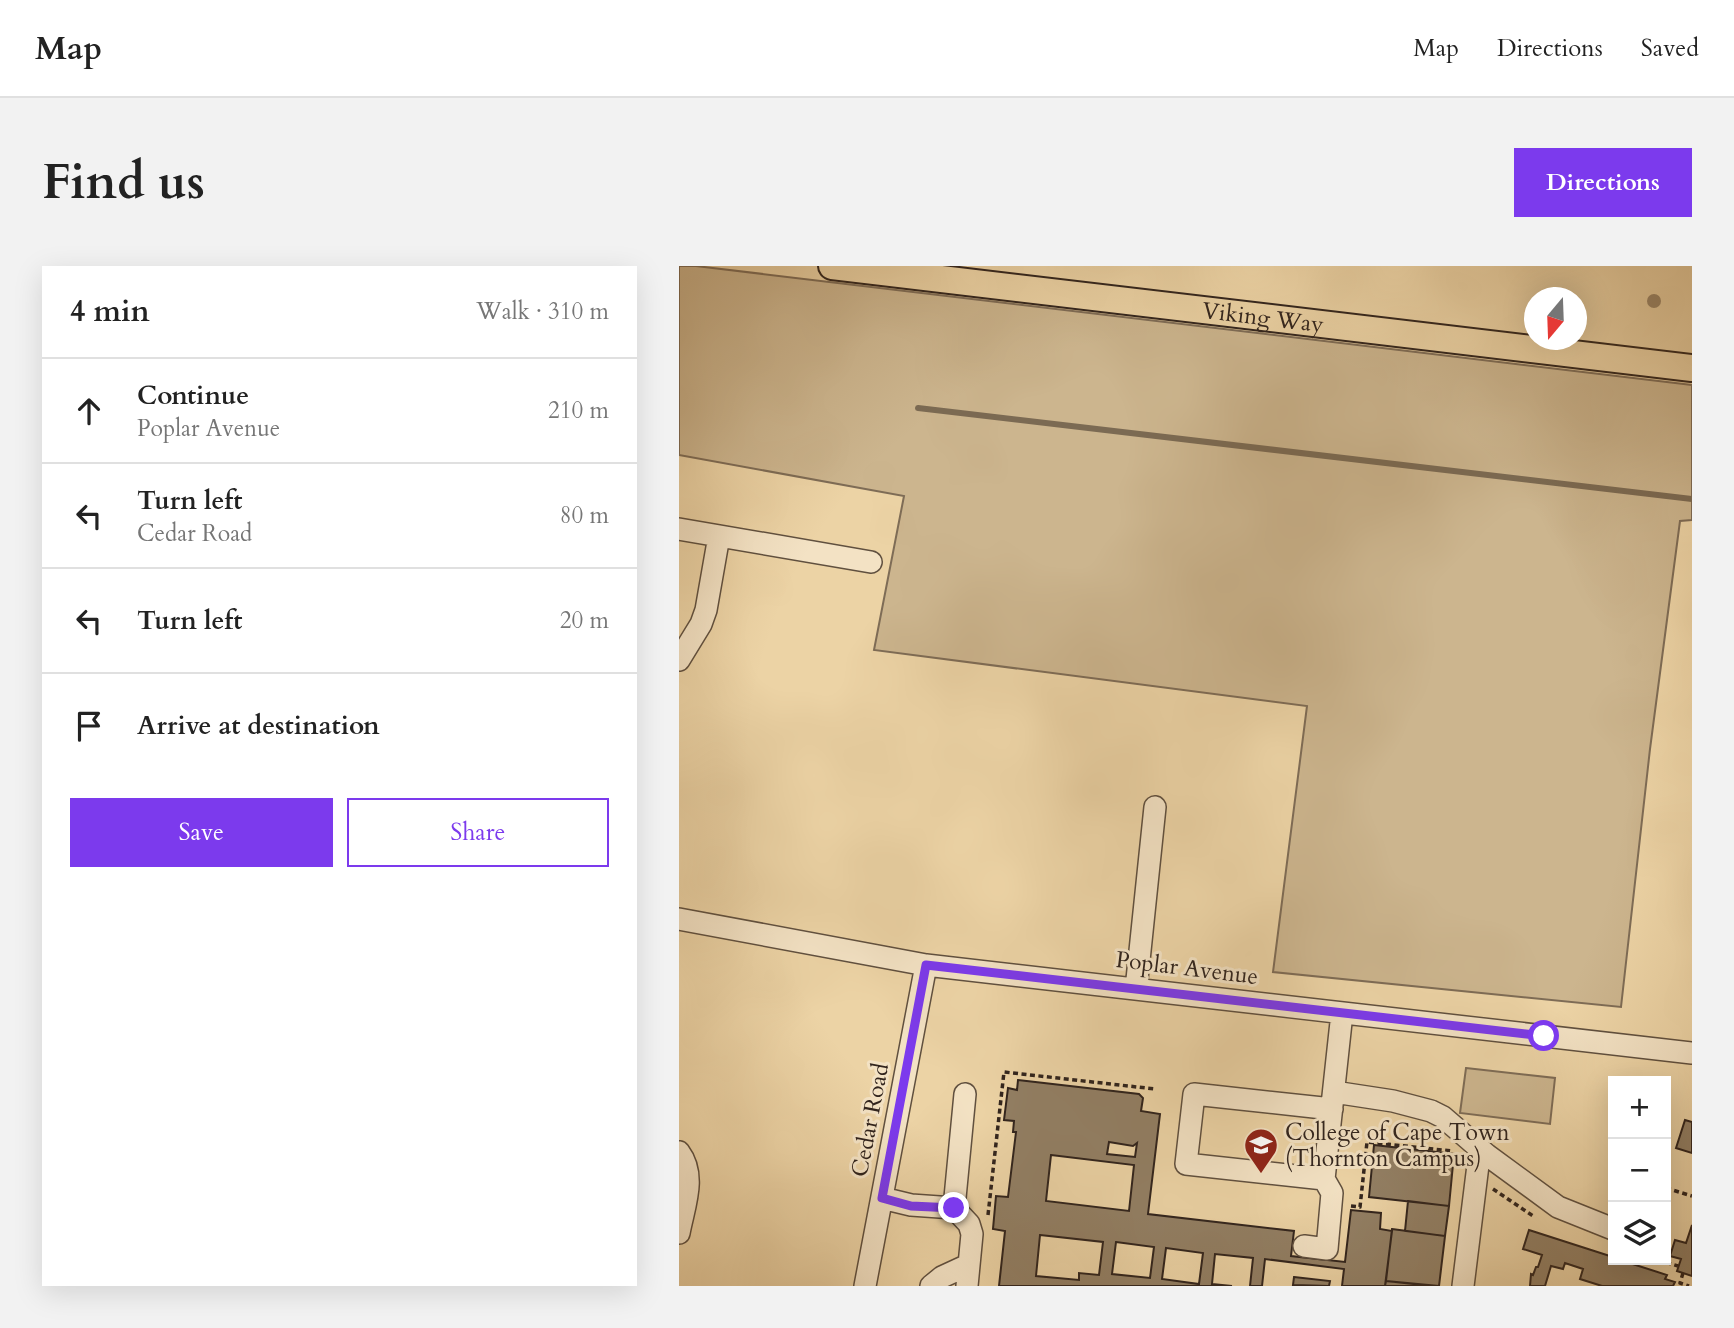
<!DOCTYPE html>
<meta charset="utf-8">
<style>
:root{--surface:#fff;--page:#f2f2f2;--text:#222;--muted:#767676;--line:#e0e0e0;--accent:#7c3aed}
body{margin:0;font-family:Cardo,serif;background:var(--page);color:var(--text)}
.controls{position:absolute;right:21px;bottom:21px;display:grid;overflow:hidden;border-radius:0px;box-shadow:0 7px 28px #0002}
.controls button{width:63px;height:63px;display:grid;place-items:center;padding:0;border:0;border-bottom:2px solid var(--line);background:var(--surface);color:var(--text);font:35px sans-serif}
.compass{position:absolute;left:845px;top:21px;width:63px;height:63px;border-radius:50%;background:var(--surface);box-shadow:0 7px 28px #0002;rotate:199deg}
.stop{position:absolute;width:21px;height:21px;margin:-16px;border:5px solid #7c3aed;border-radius:50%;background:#fff}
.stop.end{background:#7c3aed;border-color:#fff;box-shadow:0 2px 7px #0008}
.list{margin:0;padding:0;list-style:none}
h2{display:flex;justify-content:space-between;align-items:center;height:91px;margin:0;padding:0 28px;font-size:30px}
h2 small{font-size:23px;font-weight:400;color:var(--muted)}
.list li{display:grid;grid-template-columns:46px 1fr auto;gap:21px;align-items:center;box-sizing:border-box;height:105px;padding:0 28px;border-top:2px solid var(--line)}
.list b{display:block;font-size:26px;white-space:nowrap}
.list p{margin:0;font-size:23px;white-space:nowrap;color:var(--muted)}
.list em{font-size:23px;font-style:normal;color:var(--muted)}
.actions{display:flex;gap:14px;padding:21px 28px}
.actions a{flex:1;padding:16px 0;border:2px solid var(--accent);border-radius:0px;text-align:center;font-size:24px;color:var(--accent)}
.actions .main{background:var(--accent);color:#fff}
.icon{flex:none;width:38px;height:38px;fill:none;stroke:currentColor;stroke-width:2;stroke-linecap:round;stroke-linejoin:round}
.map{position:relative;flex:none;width:1013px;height:1020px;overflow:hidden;border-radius:0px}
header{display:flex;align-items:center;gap:42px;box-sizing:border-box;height:98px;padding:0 35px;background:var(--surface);border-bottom:2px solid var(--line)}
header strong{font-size:33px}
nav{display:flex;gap:38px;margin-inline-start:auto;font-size:24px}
.intro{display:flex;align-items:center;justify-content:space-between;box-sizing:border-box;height:168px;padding:0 42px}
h1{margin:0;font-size:49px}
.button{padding:18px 32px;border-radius:0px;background:var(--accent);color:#fff;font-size:24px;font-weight:700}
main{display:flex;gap:42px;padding:0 42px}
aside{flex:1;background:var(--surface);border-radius:0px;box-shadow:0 7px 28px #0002}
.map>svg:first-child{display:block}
</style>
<header>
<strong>Map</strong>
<nav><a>Map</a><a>Directions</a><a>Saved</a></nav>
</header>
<div class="intro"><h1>Find us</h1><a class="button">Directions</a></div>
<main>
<aside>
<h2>4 min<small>Walk · 310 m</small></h2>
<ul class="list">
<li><svg class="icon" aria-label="ahead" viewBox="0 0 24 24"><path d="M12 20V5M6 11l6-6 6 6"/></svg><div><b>Continue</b><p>Poplar Avenue</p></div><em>210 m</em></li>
<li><svg class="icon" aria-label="left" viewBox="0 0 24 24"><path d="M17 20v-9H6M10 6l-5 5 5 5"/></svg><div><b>Turn left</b><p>Cedar Road</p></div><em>80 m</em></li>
<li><svg class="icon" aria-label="left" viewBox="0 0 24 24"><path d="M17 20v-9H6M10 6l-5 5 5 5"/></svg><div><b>Turn left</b></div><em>20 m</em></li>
<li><svg class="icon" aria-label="arrive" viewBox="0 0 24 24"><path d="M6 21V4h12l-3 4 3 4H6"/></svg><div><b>Arrive at destination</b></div></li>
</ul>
<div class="actions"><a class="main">Save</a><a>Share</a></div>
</aside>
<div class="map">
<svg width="1013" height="1020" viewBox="0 0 1013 1020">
<rect width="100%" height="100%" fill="#ecd3a5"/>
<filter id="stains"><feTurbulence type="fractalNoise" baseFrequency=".00286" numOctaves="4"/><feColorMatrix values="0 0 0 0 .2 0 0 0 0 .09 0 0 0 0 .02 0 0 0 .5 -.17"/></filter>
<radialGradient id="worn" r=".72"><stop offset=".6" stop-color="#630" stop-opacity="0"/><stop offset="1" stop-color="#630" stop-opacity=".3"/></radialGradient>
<!-- green -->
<path fill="#ccb58e" stroke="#7e6c56" stroke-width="2" d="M0,0H17L1013,119V254L1001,255L971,483L942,741L594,706L628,440L195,384L225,230L0,189Z
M787,802L876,812L871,858L781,847Z"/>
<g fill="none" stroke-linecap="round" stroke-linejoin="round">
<!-- stream -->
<path stroke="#7b6a53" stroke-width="6" d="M239,142L1013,233"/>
</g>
<!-- building -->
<path fill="#927f64" stroke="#31241d" stroke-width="2" fill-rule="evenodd" d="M339,814L460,828L464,832L462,845L481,848L469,948L615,965L612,990L666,996L672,944L702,947L701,963L713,965L706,1020H663L665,1003L586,993L583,1020H571L574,992L536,988L533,1018L553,1020H320L326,965L314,963L317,930L329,931L337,866H334L335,855L325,854L329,822L338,824ZM430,876L454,880L458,877L456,891L428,888ZM372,889L455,899L450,945L367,935ZM361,969L424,976L420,1009L400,1007V1014L357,1010ZM437,976L475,981L471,1012L433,1008ZM487,982L524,987L520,1018L483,1013Z
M1006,854L1013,856V887L997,882Z
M695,879L775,888L770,940L690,931Z
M729,935L770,940L766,970L726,965Z
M1013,959V1010L998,1005L1002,993L991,990L996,974L1007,977Z
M713,963L766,970L760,1020L707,1015Z
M850,964L934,991V994H941L988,1009L986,1013L996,1016L994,1020H923L901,1013L904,1003L886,997L884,1003L872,1000L866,1020H851L852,1008L854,1009L857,1001H859L863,989L844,983Z
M615,1011L651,1015L650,1020L614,1019Z
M707,1015L753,1020H706Z"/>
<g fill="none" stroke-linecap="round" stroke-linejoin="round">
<!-- minor casing -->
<g stroke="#60503f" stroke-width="24">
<path id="minor" d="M0,263L192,296
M0,394L22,358L27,344L40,270
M0,653L247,699L1013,787
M457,723L476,541
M655,826L714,835L752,845L764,851L808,889L879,941L934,963
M0,886C18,910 5,940 0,967
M645,913L507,898L515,828L653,843
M203,932L232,939L275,942L286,828
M275,942L290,958L293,968L288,1020
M625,980L648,983L653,927L645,913L663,747
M186,1020L247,699
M252,1020L263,1011L289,999
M784,1020L801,883"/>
</g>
<!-- major casing -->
<g stroke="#31241d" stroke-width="30">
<g id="major">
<path id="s1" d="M153,0L1013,102"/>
</g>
</g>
<!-- path -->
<path stroke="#31241d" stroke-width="3.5" stroke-dasharray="5 3.5" stroke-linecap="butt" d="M987,922L1013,930
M814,923L854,950
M672,940L681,941L688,876L773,885
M309,949L325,806L476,823
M979,994L999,1000
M1004,1007L1001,1017L1010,1020"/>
<!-- minor -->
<use href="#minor" stroke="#f3e2c4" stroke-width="21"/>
<!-- major -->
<use href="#major" stroke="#ecd3a5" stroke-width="26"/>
</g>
<!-- trees -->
<circle fill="#9b876a" cx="975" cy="35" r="7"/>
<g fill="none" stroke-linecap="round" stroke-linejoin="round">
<!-- route -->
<path stroke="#7c3aed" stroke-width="9" d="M275,942L232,940L203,932L247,699L865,770"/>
</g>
<!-- icons -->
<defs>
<g id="university-pin" transform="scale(1.75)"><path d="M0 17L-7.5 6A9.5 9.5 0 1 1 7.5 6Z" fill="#8f2418" stroke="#f3e2c4"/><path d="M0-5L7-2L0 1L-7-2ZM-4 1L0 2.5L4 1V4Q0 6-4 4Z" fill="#fff"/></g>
</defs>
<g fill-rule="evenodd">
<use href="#university-pin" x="582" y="879"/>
</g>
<g text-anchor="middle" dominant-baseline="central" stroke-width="6" stroke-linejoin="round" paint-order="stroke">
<!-- street labels -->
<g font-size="23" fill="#31241d" stroke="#f3e2c4">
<text stroke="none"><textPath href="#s1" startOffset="434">Viking Way</textPath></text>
<text transform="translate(508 702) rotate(7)">Poplar Avenue</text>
<text transform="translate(191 854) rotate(-79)">Cedar Road</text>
</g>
<!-- poi labels -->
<g font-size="23" fill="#31241d" stroke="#f3e2c4" text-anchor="start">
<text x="606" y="866">College of Cape Town<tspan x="606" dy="26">(Thornton Campus)</tspan></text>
</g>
</g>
<rect width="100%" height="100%" filter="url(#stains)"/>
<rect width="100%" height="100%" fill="url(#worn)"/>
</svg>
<div class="controls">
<button>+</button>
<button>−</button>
<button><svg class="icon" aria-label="layers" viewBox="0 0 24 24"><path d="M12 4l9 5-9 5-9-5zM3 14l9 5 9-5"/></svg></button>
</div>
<svg class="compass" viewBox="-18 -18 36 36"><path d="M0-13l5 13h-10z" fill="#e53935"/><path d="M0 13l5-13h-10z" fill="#767676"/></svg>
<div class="stop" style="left:865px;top:770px"></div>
<div class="stop end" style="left:275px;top:942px"></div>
</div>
</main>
